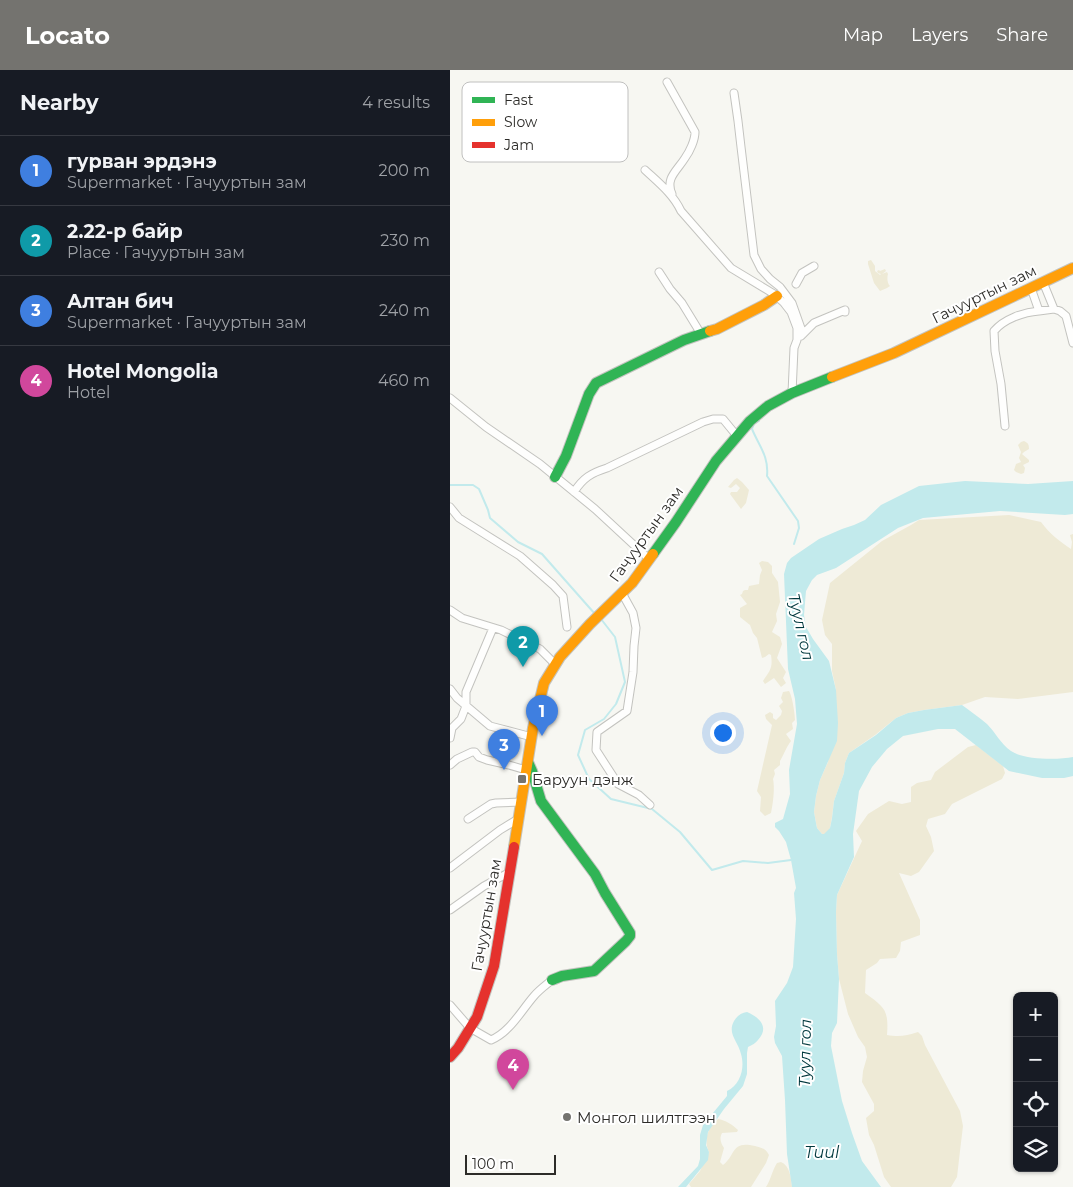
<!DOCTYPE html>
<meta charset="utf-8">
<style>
:root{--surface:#171b24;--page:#242831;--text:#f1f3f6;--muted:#9ea1a6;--line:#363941;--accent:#74736f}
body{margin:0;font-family:Montserrat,sans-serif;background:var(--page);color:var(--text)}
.controls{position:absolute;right:15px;bottom:15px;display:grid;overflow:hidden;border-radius:8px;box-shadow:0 1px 4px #0004}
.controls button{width:45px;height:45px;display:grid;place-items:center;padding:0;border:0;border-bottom:1px solid var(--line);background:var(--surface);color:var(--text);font:25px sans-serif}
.scale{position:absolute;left:15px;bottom:12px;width:91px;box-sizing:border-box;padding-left:5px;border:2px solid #2d2c29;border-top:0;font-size:14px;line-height:18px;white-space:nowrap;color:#2d2c29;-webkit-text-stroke:4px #fff;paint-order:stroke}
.you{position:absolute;left:272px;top:662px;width:18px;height:18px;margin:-12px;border:4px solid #fff;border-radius:50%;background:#1a73e8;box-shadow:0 0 0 8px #1a73e833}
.badge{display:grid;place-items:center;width:32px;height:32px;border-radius:50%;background:var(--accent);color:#fff;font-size:16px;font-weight:700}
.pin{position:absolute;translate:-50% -41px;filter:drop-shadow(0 1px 2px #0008)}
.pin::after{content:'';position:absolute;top:26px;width:18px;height:15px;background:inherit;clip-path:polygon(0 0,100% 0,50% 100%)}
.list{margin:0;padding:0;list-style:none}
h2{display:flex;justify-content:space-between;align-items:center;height:65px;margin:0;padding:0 20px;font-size:21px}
h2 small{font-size:16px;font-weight:400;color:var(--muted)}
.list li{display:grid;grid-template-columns:32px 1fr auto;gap:15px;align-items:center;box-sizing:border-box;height:70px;padding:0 20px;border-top:1px solid var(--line)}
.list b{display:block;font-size:19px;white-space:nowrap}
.list p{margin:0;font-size:16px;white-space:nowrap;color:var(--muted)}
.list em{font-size:16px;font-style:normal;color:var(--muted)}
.icon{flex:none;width:28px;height:28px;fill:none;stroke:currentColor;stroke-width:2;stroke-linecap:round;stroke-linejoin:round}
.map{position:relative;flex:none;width:623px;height:1117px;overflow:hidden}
header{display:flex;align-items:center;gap:30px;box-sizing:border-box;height:70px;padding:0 25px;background:var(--accent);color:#fff}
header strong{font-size:24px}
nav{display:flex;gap:28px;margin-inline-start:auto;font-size:18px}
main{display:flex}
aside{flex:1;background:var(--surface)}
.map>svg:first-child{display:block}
</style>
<header>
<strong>Locato</strong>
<nav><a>Map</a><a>Layers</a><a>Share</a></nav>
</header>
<main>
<aside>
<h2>Nearby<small>4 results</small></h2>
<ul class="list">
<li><span class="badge" style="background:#3f7fe0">1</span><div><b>гурван эрдэнэ</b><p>Supermarket · Гачууртын зам</p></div><em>200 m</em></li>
<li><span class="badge" style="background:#0f9aa8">2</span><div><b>2.22-р байр</b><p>Place · Гачууртын зам</p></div><em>230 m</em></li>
<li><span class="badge" style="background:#3f7fe0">3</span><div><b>Алтан бич</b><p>Supermarket · Гачууртын зам</p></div><em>240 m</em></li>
<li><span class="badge" style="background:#d1479c">4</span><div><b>Hotel Mongolia</b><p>Hotel</p></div><em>460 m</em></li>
</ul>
</aside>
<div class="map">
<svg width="623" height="1117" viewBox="0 0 623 1117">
<rect width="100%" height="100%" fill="#f7f7f2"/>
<!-- green -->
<path fill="#eeead6" d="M421,190L425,196V201L430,205L431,204L428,203L427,201L429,200L430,201L435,199L436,201L432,204L437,202L438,204C437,207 437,213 440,216L437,218L430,221L424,213L418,194V191Z
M574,371C578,373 579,374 579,379L574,382L572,384L579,390V392L573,395L575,398L574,403L571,404L566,402L564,400L566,394L571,392L569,388L571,382L568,375L571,372Z
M287,408L292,412L299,420L296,433L291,439L280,424L281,422H287L290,418L286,414L281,418L278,417L284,410Z
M559,445L591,452C600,464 609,471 621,479L622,472L620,465L623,464V622L568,629L535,627L512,635L474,640L458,643L446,648L425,665L399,683L395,693L394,703L384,731L382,747L380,758L378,761L375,764H372L367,758L364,742L366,726L370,710L378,692L386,620L382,601V574L375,565L372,550L380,513L432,471L461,455L469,450Z
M312,491L318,492L322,496V503L328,512L330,532L326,544L327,551L322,562L330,567L332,574L327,588L336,602L333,608L336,613L331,617L324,608L315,614L313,611C320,601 323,598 321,585L319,584L315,587L312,588L307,568L303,563L300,555L290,547V538L297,534L290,525L292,524L293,521L295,520H298L299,516L309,514L310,505L312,500L309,493Z
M339,621C342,625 345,644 345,650L342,653L343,659L336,664L341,671C336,678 334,684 330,691V695L324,700L325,704L323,709C325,718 323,734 321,743L315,746L310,741L311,727L307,721L322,655L316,649L315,645L320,642L323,644V648L326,650L331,645L332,641L329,636L333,632L331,628L333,622Z
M526,675L553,696L555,703L552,709L502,734L495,744L478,749L476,756L481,767L484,781L469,802L461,806L449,803L470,850V865L451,872L450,881L446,888L430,889L427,893L416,900L415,923C434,937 439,939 437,965C449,967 456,966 468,962L472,966L475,975L510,1041L513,1056L510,1081L507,1107L501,1117H441L434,1107L424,1075L419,1065L416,1048L424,1041V1034L412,1012L413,1001L417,987L415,977L408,967L398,944L389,909L387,884L386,842L387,825L412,771L406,761L418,744L439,731L452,734L461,732V717L467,713L481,710L485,702L518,677Z
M268,1049C275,1050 283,1055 288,1060L287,1062L272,1063C269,1069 271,1073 274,1078L270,1092L273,1095C286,1085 281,1070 305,1076C312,1078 315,1078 319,1085L316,1093L301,1117H241L239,1114L250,1101L259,1082C253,1069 258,1058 268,1049Z
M331,1092C340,1096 341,1108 342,1117H316C321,1109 322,1101 327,1093Z"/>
<!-- water -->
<path fill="#c2eaec" d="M515,411L578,414L623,411V444L615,445L550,441L473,448L448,458L386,498L367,505L362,510L356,521L354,545L356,557L363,569L379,591L386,620L388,653L387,671L370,710L366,726L364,742L366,753L367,758L372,764H374L380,758L382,748L384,731L394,703L395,693L399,683L426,665L446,648L458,643L474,640L512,635C520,641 529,647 537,654C545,662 551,674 561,681C574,690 608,690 623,687V706L614,708H592L559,701L505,659H488L453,666L437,679L422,697L409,721L403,764L404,787L387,825L386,842L387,884L389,909L387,953L382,963L381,976L392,1031L402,1063L412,1091L431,1117H342L337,1084L335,1030L332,986L325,973L324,967L326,956L325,931L337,913L343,897L346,849L344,823L346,818L341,790L336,772L329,761L325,757V753L333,749L340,724L339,700L347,654L345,629L338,599L334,504L337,493L341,488L369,469L392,459L404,455L415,450L431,435L469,416Z
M297,942C309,947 320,957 308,970C306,973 302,975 298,977L297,983V1004L293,1016L274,1039L258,1062L256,1075L259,1082L258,1090L236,1117H228L248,1096L250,1089V1065L253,1055L277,1026V1021C291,1015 295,997 291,984C288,971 277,964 284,951C287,946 291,943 297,942Z"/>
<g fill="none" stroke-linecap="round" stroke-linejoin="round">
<!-- stream -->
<path stroke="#c2eaec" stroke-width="2" d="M309,351L304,354L302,359C309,376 319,386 317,406L348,451L349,458L344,474
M0,415H23L29,419L38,440L40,448L68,472L92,484L145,544
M151,549L165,567L175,612L166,634L154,649L135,660L128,685L139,709L161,729L202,739L230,762L262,800L293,791L318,793L341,790"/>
<!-- street casing -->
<g stroke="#c3c3bf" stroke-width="9">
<path id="street" d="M217,12L245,62C245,70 240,81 235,88C227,101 215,108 222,124
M284,23L288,51L291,77L304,185L311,199L320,209L330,217L342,233L353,264
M195,100C209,113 223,124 231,141L281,198L324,224L334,233L341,242L347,258V270L344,278L342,323
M209,202L220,219L232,233L251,264
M593,212L604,239
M346,214L352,203L364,196
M589,241L604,239L610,241L616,246L623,273
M351,266L364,253L395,240V242
M0,328L36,357L90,394L145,439L199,489
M555,356L551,314L545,281L544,261C554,249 574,242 589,241L581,218
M124,422C133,408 141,403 157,398L253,352L263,349H273L287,366
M0,437L9,448L70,486L103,515L113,526L117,557
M172,523L183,543L186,558L184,576L183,602L177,641L147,662L146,680L168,714L189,725L200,735
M0,540L12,548L51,560L90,579L105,594
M0,619L7,628L40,656L82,667
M0,668L2,658L11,649L16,636V622L43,558
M0,695L7,689L22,682H25L29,687L37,690L59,695L76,700
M18,749L41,734L46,733L71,732
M0,798L50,760L68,749
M0,840L34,816L60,802
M0,935L20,958L41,970C60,962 71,941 84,926C89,920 96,915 102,910H106"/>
</g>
<!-- fast casing -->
<g stroke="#c3c3bf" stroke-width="12">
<path id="fast" d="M105,407L116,386L139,324L146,313L234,270L260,261
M203,484L226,452L266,391L300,351L318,336L342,323L382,307
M78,692L82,701L91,731L145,804L155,823L180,863V866L176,871L144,901L112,906L102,910"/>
</g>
<!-- slow casing -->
<g stroke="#c3c3bf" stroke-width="12">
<path id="slow" d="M260,261L267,259L314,235L327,226
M382,307L444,283L623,198
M64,777L83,658L94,613L110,587L140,554L182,513L203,484"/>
</g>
<!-- jam casing -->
<g stroke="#c3c3bf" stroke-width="12">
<path id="jam" d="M0,987L8,978L27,947L44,896L64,777"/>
</g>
<!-- street -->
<use href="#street" stroke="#fefefd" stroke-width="7"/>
<!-- fast -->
<use href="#fast" stroke="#30b455" stroke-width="10"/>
<!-- slow -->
<use href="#slow" stroke="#ff9f0a" stroke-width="10"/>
<!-- jam -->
<use href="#jam" stroke="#e5322d" stroke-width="10"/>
</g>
<!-- markers -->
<g fill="#74736f" stroke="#fff" stroke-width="2">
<rect x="67" y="704" width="10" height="10" rx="2.5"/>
<circle cx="117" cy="1047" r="5"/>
</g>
<g text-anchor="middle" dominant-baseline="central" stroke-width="4" stroke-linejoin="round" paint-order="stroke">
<!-- street labels -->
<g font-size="15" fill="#2d2c29" stroke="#fff">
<text transform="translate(534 224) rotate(-26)">Гачууртын зам</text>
<text transform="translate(196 464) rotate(-54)">Гачууртын зам</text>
<text transform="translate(36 845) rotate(-80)">Гачууртын зам</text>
</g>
<!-- poi labels -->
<g font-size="15" fill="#2d2c29" stroke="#fff" text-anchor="start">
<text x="82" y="709">Баруун дэнж</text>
<text x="127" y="1047">Монгол шилтгээн</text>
</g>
<!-- water labels -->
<g font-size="16" font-style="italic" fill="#00383d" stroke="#fff">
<text transform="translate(351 557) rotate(77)">Туул гол</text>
<text transform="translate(355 983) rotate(-89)">Туул гол</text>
<text x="372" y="1082">Tuul</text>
</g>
</g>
<!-- legend -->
<rect x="12" y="12" width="166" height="80" rx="8" fill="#fff" stroke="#c0c0bf" stroke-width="1"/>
<rect x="22" y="27" width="23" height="6" fill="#30b455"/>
<rect x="22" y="49" width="23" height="7" fill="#ff9f0a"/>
<rect x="22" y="72" width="23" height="6" fill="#e5322d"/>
<g font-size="14" fill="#2d2c29">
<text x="54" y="35">Fast</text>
<text x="54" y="57">Slow</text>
<text x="54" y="80">Jam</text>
</g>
</svg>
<div class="controls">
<button>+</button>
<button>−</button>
<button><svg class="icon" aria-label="locate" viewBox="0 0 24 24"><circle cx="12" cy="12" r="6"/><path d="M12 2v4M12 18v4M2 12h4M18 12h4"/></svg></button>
<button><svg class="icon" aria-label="layers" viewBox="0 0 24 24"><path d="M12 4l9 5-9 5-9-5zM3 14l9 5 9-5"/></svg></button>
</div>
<div class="scale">100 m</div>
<div class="you"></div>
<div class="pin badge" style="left:92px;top:666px;background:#3f7fe0">1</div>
<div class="pin badge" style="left:73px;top:597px;background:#0f9aa8">2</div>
<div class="pin badge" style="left:54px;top:700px;background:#3f7fe0">3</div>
<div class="pin badge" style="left:63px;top:1020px;background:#d1479c">4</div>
</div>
</main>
